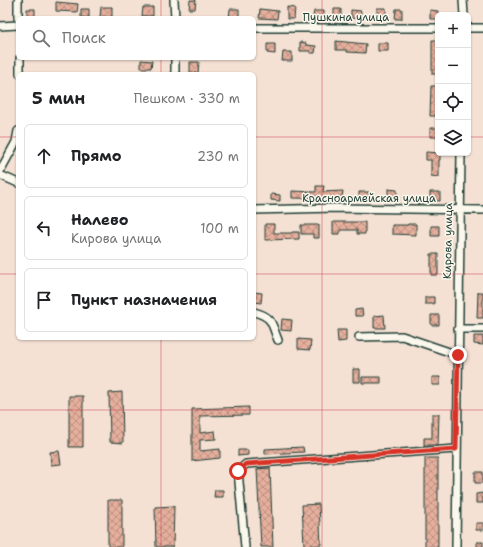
<!DOCTYPE html>
<html lang="ru">
<meta charset="utf-8">
<style>
:root{--surface:#fff;--page:#f2f2f2;--text:#202124;--muted:#757577;--line:#e0e0e0}
body{margin:0;font-family:"Shantell Sans",sans-serif;background:var(--page);color:var(--text)}
.controls{position:absolute;right:12px;top:12px;display:grid;overflow:hidden;border-radius:6px;box-shadow:0 1px 3px #0004}
.controls button{width:36px;height:36px;display:grid;place-items:center;padding:0;border:0;border-bottom:1px solid var(--line);background:var(--surface);color:var(--text);font:20px sans-serif}
.stop{position:absolute;width:12px;height:12px;margin:-9px;border:3px solid #d93025;border-radius:50%;background:#fff}
.stop.end{background:#d93025;border-color:#fff;box-shadow:0 1px 4px #0008}
.list{margin:0;padding:0;list-style:none}
h2{display:flex;justify-content:space-between;align-items:center;height:52px;margin:0;padding:0 16px;font-size:17px}
h2 small{font-size:13px;font-weight:400;color:var(--muted)}
.list li{display:grid;grid-template-columns:26px 1fr auto;gap:12px;align-items:center;box-sizing:border-box;height:64px;margin:0 8px 8px;padding:0 8px;border:1px solid var(--line);border-radius:6px}
.list b{display:block;font-size:15px;white-space:nowrap}
.list p{margin:0;font-size:13px;white-space:nowrap;color:var(--muted)}
.list em{font-size:13px;font-style:normal;color:var(--muted)}
.icon{flex:none;width:22px;height:22px;fill:none;stroke:currentColor;stroke-width:2;stroke-linecap:round;stroke-linejoin:round}
.map{position:relative;flex:none;width:483px;height:547px;overflow:hidden}
.search{position:absolute;background:var(--surface);box-shadow:0 1px 3px #0004;left:16px;top:16px;width:240px;height:44px;display:flex;align-items:center;gap:10px;box-sizing:border-box;padding:0 14px;border-radius:6px;color:var(--muted);font-size:15px}
.panel{position:absolute;background:var(--surface);box-shadow:0 1px 3px #0004;left:16px;top:72px;width:240px;height:268px;border-radius:6px}
.map>svg:first-child{display:block}
</style>
<div class="map">
<svg width="483" height="547" viewBox="0 0 483 547">
<defs>
<pattern id="building-cross-hatch" width="8" height="8" patternUnits="userSpaceOnUse"><rect width="8" height="8" fill="#e6af9d"/><path d="M0 0l8 8M0 8l8-8" fill="none" stroke="#ba9081"/></pattern>
</defs>
<rect width="100%" height="100%" fill="#f5e1d4"/>
<filter id="ink" filterUnits="userSpaceOnUse"><feTurbulence type="fractalNoise" baseFrequency=".025" numOctaves="2"/><feDisplacementMap in="SourceGraphic" scale="8" xChannelSelector="R" yChannelSelector="G"/><feConvolveMatrix kernelMatrix="1 2 1 2 8 2 1 2 1" color-interpolation-filters="sRGB"/></filter>
<g filter="url(#ink)">
<!-- building -->
<path fill="url(#building-cross-hatch)" stroke="#1f3d34" d="M190,0H196L195,9H189Z
M56,2L78,4L77,12L56,11Z
M101,7H112V17H100Z
M143,7H153V16H142Z
M287,7L295,8L294,19H287Z
M377,8H386V17L377,16Z
M27,9H35V18H27Z
M81,9H89V18L81,17Z
M230,9H239V18H229Z
M260,9L278,11L277,19L259,18Z
M334,9H341V18H334Z
M396,9H402V19H395Z
M351,10L361,11L360,19L351,18Z
M430,10L438,11V19H430Z
M314,11H324V18L313,17Z
M432,40H438V74H432Z
M336,41L366,44L365,53L347,52V50H336Z
M300,42L306,43V45L316,46L315,53H310V51H300Z
M378,43H388V51H378Z
M267,44H275V54L267,53Z
M283,52H292V61H282Z
M141,60L152,61L151,68H141Z
M190,62H199L198,73H190Z
M431,86H438V116H430Z
M430,128H438V137H430Z
M426,152L440,153V160H439V177L431,176V160H426Z
M316,186H324L323,192L343,191L342,199L292,198V191L316,192Z
M388,189L397,190V200H388Z
M359,192H369V199H359Z
M430,192H440V201L430,200Z
M271,194L280,195V201L271,200Z
M333,222H365V234H357V230H340V234H333Z
M265,224H274V233H292V232H299V239L265,240Z
M408,224H416V235L392,234V225H408Z
M301,225H319V238H313V234H301Z
M431,226H439V236H431Z
M431,254H438V275H431Z
M254,292L262,293L261,303L254,302Z
M478,292H483V318H477Z
M425,297H434V304H425Z
M362,309L363,316H355V310Z
M384,315L385,328H374V316Z
M431,315H439V325H431Z
M282,319L292,320L291,331L281,330Z
M337,330H346V341L338,342Z
M474,336H483V345L474,344Z
M298,339L311,340L310,350L298,349Z
M353,369H360V382H353Z
M362,377H381V383H362Z
M432,377H440V385H432Z
M122,392L123,443L110,442L109,393Z
M69,396H83V447H69Z
M249,407V415L200,416V433L215,431L216,439L200,440V451L220,449V458L192,461V409Z
M432,414H439L438,445H424V438H432Z
M303,447L304,452L265,454V449Z
M238,450H248V455L238,456Z
M59,451L61,464L51,465L50,452Z
M425,458H438V547H425Z
M270,468L273,547H261L257,469Z
M475,472H483V483H475Z
M215,490H223V497H214Z
M483,493V503H476V494Z
M108,500H122V547H108Z
M319,504L321,545L304,546L302,505Z
M174,506L173,547H156L155,507Z
M476,523H483V530H476Z
M477,542H483V547H477Z"/>
<g fill="none" stroke-linecap="round" stroke-linejoin="round">
<!-- street casing -->
<g stroke="#1f3d34" stroke-width="10">
<path id="street" d="M174,0L175,18
M463,0L464,15
M18,18V0
M0,26L18,25
M254,28H438
M468,28H483
M20,58V74
M175,74V58
M0,171L16,142L18,131
M0,175L18,183
M254,210L335,208L483,210
M254,312C273,317 271,323 278,340
M458,329H483
M359,337L402,336L458,355
M245,547L238,471L246,464L456,449
M456,547L461,153"/>
</g>
<!-- street -->
<use href="#street" stroke="#fbf7ec" stroke-width="7"/>
</g>
</g>
<g fill="none" stroke-linecap="round" stroke-linejoin="round" filter="url(#ink)">
<!-- route -->
<path stroke="#d93025" stroke-width="5" d="M238,471L246,464L456,449L458,355"/>
</g>
<!-- grid -->
<path fill="none" stroke="#d1495b" stroke-width="1" stroke-opacity="0.55" d="M161,0V18M322,0V547M161,58V74M0,137H18M254,137H438M468,137H483M0,274H18M254,274H483M161,338V547M0,410H483"/>
<g text-anchor="middle" dominant-baseline="central" stroke-width="3" stroke-linejoin="round" paint-order="stroke">
<!-- street labels -->
<g font-size="11" fill="#1f3d34" stroke="#fbf7ec">
<text x="346" y="17">Пушкина улица</text>
<text x="369" y="198">Красноармейская улица</text>
<text transform="translate(448 241) rotate(-89)">Кирова улица</text>
</g>
</g>
</svg>
<div class="controls">
<button>+</button>
<button>−</button>
<button><svg class="icon" aria-label="locate" viewBox="0 0 24 24"><circle cx="12" cy="12" r="6"/><path d="M12 2v4M12 18v4M2 12h4M18 12h4"/></svg></button>
<button><svg class="icon" aria-label="layers" viewBox="0 0 24 24"><path d="M12 4l9 5-9 5-9-5zM3 14l9 5 9-5"/></svg></button>
</div>
<div class="stop" style="left:238px;top:471px"></div>
<div class="stop end" style="left:458px;top:355px"></div>
<div class="search"><svg class="icon" aria-label="search" viewBox="0 0 24 24"><circle cx="10" cy="10" r="6"/><path d="M15 15l6 6"/></svg>Поиск</div>
<section class="panel">
<h2>5 мин<small>Пешком · 330 m</small></h2>
<ul class="list">
<li><svg class="icon" aria-label="ahead" viewBox="0 0 24 24"><path d="M12 20V5M6 11l6-6 6 6"/></svg><div><b>Прямо</b></div><em>230 m</em></li>
<li><svg class="icon" aria-label="left" viewBox="0 0 24 24"><path d="M17 20v-9H6M10 6l-5 5 5 5"/></svg><div><b>Налево</b><p>Кирова улица</p></div><em>100 m</em></li>
<li><svg class="icon" aria-label="arrive" viewBox="0 0 24 24"><path d="M6 21V4h12l-3 4 3 4H6"/></svg><div><b>Пункт назначения</b></div></li>
</ul>
</section>
</div>
